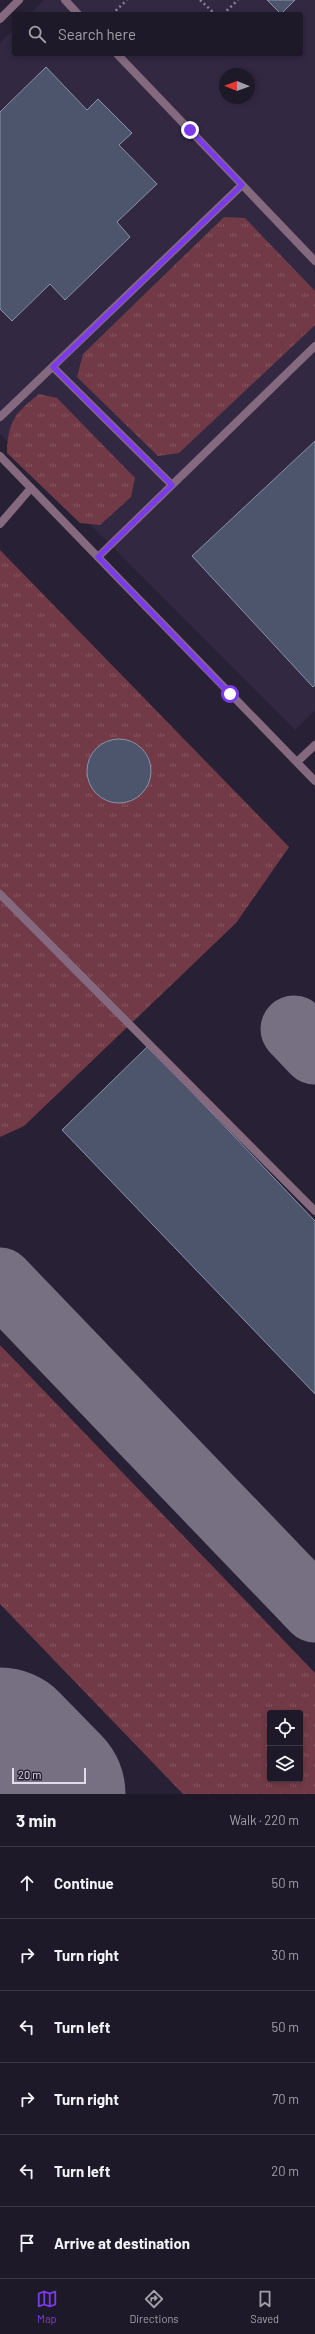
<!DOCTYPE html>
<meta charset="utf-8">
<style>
:root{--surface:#1e1928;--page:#2b2634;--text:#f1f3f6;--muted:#a1a0a8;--line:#3c3845;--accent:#7c3aed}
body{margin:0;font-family:Barlow,sans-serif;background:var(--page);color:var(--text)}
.controls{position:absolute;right:12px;bottom:12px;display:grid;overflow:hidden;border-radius:4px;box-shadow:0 2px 6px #0003}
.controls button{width:36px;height:36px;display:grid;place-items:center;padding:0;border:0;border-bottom:1px solid var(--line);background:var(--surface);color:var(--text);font:20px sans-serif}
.compass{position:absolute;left:219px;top:68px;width:36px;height:36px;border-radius:50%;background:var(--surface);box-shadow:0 2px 6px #0003;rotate:271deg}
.scale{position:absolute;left:12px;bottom:10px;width:74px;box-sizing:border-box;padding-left:4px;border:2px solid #e1dcea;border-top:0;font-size:11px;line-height:14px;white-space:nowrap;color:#e1dcea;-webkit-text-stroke:3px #282135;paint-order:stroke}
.stop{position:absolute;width:12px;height:12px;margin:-9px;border:3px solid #7c3aed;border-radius:50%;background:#fff}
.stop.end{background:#7c3aed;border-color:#fff;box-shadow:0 1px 4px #0008}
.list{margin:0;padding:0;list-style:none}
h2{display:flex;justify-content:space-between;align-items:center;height:52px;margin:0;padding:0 16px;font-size:17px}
h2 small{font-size:13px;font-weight:400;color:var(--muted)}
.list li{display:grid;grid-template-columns:26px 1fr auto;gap:12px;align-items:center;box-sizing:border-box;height:72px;padding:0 16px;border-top:1px solid var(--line)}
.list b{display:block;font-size:15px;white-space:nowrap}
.list em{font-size:13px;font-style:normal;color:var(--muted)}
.icon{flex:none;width:22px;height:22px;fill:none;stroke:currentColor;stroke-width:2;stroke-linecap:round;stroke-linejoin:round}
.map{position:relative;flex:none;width:315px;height:1794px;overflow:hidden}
.search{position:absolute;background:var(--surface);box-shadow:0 2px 6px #0003;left:12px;right:12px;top:12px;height:44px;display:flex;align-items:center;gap:10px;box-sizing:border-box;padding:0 14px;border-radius:4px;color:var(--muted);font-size:15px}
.sheet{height:484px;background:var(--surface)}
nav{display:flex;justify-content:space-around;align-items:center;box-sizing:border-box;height:56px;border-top:1px solid var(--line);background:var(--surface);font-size:11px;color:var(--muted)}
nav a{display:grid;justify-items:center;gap:2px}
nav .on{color:var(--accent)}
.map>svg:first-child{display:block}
</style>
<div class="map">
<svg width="315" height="1794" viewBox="0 0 315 1794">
<defs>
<pattern id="grass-tufts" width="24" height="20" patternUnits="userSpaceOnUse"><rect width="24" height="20" fill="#723a46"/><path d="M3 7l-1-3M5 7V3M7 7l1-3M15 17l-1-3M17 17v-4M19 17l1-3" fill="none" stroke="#865661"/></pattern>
</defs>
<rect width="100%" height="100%" fill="#282135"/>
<!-- built -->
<path fill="#322842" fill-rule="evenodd" d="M44,0H315V710L295,730L0,434V43L14,29V54H301V14H30ZM225,74H249V98H225Z"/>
<!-- grass -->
<path fill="url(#grass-tufts)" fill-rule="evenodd" d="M224,217L245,218L315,291V325L179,453L158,456L77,377L83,354Z
M39,394L57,398L135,478L131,497L100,525L80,523L7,453C8,421 15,413 39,394Z
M0,550L289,847L236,923L24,1126L0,1137Z
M0,1345L315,1673V1794H183L0,1604ZM270,1713H300V1779H270Z"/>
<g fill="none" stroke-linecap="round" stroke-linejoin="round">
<!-- taxiway -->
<path stroke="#767082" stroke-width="67" d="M294,1029L315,1051
M0,1281L315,1609"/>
<!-- runway -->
<path stroke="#767082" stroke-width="167" d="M0,1751L42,1794"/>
</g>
<!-- building -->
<path fill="#4c556b" stroke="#8993ab" d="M267,0H295L281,14Z
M46,67L87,110L98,99L132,133L119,145L157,184L117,222L130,237L65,300L50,284L12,321L0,309V112Z
M315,441V685L313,687L192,556Z
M87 771a32 32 0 1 1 64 0a32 32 0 1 1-64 0Z
M148,1046L315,1221V1394L62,1130Z"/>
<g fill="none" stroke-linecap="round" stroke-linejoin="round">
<!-- path -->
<path stroke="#898394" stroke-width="2.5" stroke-dasharray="2 3" stroke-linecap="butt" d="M200,0L215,14
M112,14L127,0
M223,14L238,0"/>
<!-- service -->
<path stroke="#856a7f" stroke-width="8" d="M65,0L78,14
M117,54L315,261
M53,367L172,485
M0,417L242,185
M0,524L31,488
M98,557L315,346
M0,894L315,1211"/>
<!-- minor -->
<path stroke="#856a7f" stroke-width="8" d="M0,19L19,0
M0,456L315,781
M297,762L315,745"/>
</g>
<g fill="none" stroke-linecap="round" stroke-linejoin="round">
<!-- route -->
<path stroke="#7c3aed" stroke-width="5" d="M190,130L242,185L53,367L172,485L98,557L230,694"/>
</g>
</svg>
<div class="controls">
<button><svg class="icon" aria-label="locate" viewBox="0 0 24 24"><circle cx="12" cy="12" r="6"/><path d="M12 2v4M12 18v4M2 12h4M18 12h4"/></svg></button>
<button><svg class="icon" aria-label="layers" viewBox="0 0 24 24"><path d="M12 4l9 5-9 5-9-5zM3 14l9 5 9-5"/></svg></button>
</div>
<svg class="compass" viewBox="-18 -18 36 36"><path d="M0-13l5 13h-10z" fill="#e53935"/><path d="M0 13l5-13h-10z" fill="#a1a0a8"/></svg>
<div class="scale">20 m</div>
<div class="stop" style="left:230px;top:694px"></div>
<div class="stop end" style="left:190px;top:130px"></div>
<div class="search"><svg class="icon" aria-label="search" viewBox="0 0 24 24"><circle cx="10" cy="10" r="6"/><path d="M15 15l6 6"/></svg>Search here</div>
</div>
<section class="sheet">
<h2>3 min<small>Walk · 220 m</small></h2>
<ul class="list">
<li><svg class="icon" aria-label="ahead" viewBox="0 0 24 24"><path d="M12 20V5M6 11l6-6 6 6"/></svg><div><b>Continue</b></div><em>50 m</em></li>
<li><svg class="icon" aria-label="right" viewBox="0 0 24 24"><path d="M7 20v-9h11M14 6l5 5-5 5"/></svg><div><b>Turn right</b></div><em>30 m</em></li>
<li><svg class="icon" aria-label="left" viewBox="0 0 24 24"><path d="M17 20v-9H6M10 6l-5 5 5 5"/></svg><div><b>Turn left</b></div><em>50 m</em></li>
<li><svg class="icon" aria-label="right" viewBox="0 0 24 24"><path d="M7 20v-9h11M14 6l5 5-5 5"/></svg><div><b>Turn right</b></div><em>70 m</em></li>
<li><svg class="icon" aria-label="left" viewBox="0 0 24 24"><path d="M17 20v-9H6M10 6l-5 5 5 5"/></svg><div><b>Turn left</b></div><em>20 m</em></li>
<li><svg class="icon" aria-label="arrive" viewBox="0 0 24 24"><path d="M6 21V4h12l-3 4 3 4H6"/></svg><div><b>Arrive at destination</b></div></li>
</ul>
</section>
<nav>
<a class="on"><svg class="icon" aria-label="map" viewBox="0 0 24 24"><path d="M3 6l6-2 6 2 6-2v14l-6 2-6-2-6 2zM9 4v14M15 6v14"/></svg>Map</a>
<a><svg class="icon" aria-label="directions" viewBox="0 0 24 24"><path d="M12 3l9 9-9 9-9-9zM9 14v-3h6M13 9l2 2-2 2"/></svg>Directions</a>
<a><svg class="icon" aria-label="saved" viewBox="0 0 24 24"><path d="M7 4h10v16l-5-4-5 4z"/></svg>Saved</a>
</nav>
